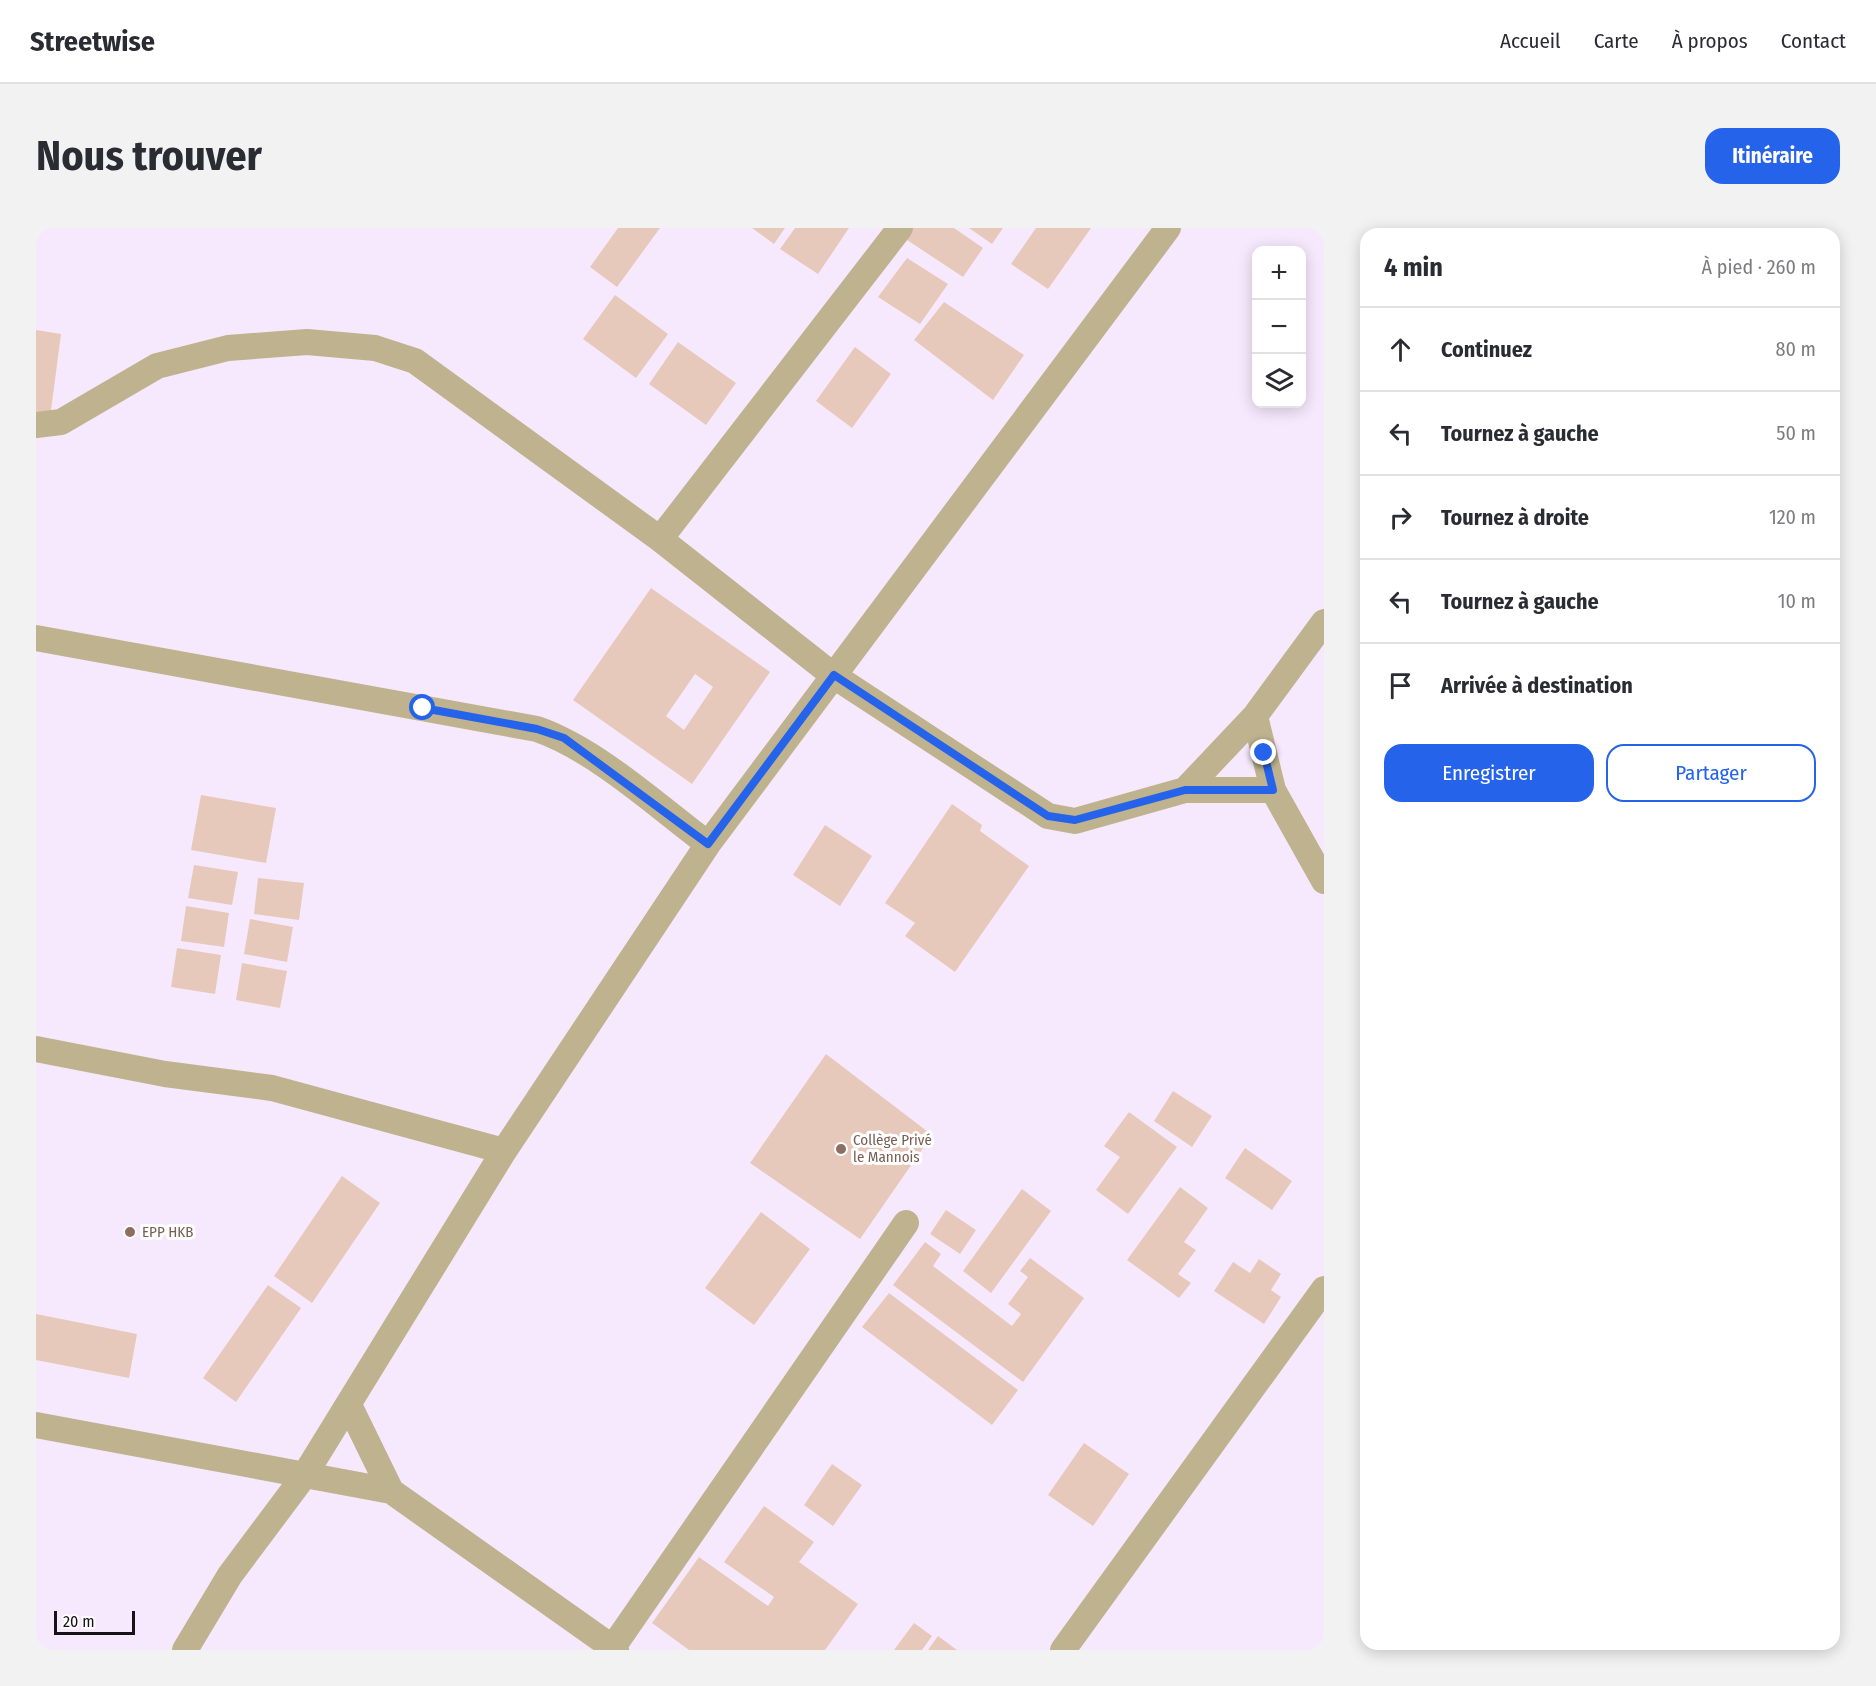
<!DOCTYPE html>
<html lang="fr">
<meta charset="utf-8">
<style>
:root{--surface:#fff;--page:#f2f2f3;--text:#2b2b33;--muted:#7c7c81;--line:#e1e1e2;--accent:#2563eb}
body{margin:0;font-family:"Fira Sans Condensed",sans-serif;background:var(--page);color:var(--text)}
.controls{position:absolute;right:18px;top:18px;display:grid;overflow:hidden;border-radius:12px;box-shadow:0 3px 15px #0003}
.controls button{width:54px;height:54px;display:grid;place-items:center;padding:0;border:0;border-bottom:2px solid var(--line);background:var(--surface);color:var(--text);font:30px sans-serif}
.scale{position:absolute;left:18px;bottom:15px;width:81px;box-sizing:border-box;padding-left:6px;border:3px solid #171119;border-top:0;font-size:16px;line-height:21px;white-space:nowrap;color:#171119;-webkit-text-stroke:4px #fff;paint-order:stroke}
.stop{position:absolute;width:18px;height:18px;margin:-14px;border:4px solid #2563eb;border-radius:50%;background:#fff}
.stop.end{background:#2563eb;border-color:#fff;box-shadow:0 2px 6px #0008}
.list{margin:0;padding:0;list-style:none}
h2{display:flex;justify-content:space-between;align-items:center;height:78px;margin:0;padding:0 24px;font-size:26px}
h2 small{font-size:20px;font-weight:400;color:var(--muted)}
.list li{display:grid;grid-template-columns:39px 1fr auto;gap:18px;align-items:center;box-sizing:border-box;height:84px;padding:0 24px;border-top:2px solid var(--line)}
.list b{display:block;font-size:22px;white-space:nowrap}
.list em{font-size:20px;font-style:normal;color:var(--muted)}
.actions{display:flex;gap:12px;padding:18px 24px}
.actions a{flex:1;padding:14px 0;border:2px solid var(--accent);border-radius:18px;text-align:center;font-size:21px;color:var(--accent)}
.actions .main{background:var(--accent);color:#fff}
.icon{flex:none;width:33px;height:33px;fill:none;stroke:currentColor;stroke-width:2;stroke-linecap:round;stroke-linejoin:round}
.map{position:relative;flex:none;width:1288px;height:1422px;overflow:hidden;border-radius:18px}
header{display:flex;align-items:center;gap:36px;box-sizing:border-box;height:84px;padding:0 30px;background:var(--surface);border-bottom:2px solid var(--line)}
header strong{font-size:28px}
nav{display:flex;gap:33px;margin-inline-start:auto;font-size:21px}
.intro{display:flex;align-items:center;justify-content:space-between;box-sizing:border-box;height:144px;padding:0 36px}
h1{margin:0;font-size:42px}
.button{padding:15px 27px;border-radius:18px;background:var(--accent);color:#fff;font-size:21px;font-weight:700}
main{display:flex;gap:36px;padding:0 36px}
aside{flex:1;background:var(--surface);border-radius:18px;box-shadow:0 3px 15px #0003}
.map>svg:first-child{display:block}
</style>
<header>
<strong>Streetwise</strong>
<nav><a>Accueil</a><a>Carte</a><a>À propos</a><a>Contact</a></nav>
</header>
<div class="intro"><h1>Nous trouver</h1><a class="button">Itinéraire</a></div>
<main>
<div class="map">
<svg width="1288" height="1422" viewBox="0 0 1288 1422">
<rect width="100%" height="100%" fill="#f7e9fd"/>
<!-- building -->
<path fill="#e7c9bb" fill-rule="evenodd" d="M582,0H624L581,59L554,39Z
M716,0H749L738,16Z
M759,0H813L782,46L744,21Z
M876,0H918L947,20L927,49L868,10Z
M933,0H967L956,16Z
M1000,0H1055L1012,61L975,36Z
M871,30L912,56L884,96L842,69Z
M579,67L632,106L600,150L547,111Z
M908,74L988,127L957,172L878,112Z
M0,102L25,106L14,190L0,188Z
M642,114L700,155L670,197L613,156Z
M819,119L855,146L816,200L780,173Z
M615,360L734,444L656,556L537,472ZM659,446L677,459L648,502L630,488Z
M165,567L240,580L230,635L155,622Z
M916,576L946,597L944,603L993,638L919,744L869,708L879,695L849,675Z
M789,597L836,628L804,678L757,647Z
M158,637L202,644L196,677L152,670Z
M222,650L268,655L263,692L218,686Z
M150,678L193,685L188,719L145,713Z
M214,691L257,699L251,734L208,726Z
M141,720L185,727L179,766L135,759Z
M206,735L251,743L244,780L200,772Z
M790,826L896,907L824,1011L714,935Z
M1137,863L1176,888L1156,919L1118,893Z
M1093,884L1141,919L1092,986L1060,962L1084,929L1068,918Z
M1209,920L1256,953L1236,982L1189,950Z
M306,948L344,975L276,1075L238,1048Z
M1144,959L1172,980L1148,1014L1160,1022L1142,1046L1155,1055L1143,1070L1091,1032Z
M986,961L1015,983L955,1065L927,1043Z
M910,982L940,1002L924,1026L894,1006Z
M725,984L774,1021L718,1097L669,1060Z
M889,1014L905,1026L897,1038L976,1098L985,1086L972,1076L992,1049L984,1043L994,1030L1048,1070L987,1154L857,1057Z
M1223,1031L1245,1046L1235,1062L1245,1069L1228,1096L1178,1063L1197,1034L1214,1045Z
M232,1057L265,1080L200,1174L167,1150Z
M853,1065L982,1162L956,1197L826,1099Z
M0,1086L101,1106L93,1150L0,1132Z
M1048,1215L1093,1246L1057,1298L1012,1267Z
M796,1236L826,1257L797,1298L768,1277Z
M728,1278L778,1314L763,1334L822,1376L789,1422H653L616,1395L663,1329L732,1378L738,1369L688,1334Z
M878,1395L896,1408L886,1422H858Z
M902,1408L921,1422H892Z"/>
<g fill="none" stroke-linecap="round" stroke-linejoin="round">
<!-- street -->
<path stroke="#bfb28e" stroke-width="26" d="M0,197L25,194L121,138L192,120L271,114L339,120L379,133L624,311L798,448L1012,588L1039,593L1149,562L1219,488L1288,394
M624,311L864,0
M0,410L501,501C561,522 621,578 672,616
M1219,488L1237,562L1288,653
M1149,562H1237
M0,821L129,846L236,860L468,923
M313,1177L355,1263
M0,1197L355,1263L580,1422
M149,1422L194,1347L268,1248L468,923L672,616L1132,0
M575,1422L870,995
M1027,1422L1288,1061"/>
</g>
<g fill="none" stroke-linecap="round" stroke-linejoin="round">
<!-- route -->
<path stroke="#2563eb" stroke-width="8" d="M387,480L501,501L528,510L672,616L798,447L1012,588L1039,592L1149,562H1237L1228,525"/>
</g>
<!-- markers -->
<g fill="#8d6e63" stroke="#fff" stroke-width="2">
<circle cx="805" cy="921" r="6"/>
<circle cx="94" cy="1004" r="6"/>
</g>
<g text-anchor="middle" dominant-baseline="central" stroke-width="6" stroke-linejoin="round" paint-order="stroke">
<!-- education labels -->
<g font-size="15" fill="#785e54" stroke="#fff" text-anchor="start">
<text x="817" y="912">Collège Privé<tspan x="817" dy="17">le Mannois</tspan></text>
<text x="106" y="1004">EPP HKB</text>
</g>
</g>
</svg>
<div class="controls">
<button>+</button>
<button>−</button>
<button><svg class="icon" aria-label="layers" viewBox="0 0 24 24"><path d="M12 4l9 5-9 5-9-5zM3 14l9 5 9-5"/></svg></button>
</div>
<div class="scale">20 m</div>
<div class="stop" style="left:387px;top:480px"></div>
<div class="stop end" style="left:1228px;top:525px"></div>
</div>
<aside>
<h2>4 min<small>À pied · 260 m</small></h2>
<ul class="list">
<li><svg class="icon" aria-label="ahead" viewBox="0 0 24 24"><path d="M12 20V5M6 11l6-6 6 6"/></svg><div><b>Continuez</b></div><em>80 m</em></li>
<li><svg class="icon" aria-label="left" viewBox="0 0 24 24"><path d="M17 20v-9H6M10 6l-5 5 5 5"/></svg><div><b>Tournez à gauche</b></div><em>50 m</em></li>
<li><svg class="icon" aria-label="right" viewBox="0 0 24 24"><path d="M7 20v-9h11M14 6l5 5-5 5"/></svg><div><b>Tournez à droite</b></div><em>120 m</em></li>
<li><svg class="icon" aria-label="left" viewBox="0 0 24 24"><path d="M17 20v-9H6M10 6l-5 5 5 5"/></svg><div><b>Tournez à gauche</b></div><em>10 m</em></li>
<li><svg class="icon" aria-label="arrive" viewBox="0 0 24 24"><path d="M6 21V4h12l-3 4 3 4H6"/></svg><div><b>Arrivée à destination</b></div></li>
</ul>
<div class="actions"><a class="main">Enregistrer</a><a>Partager</a></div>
</aside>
</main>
